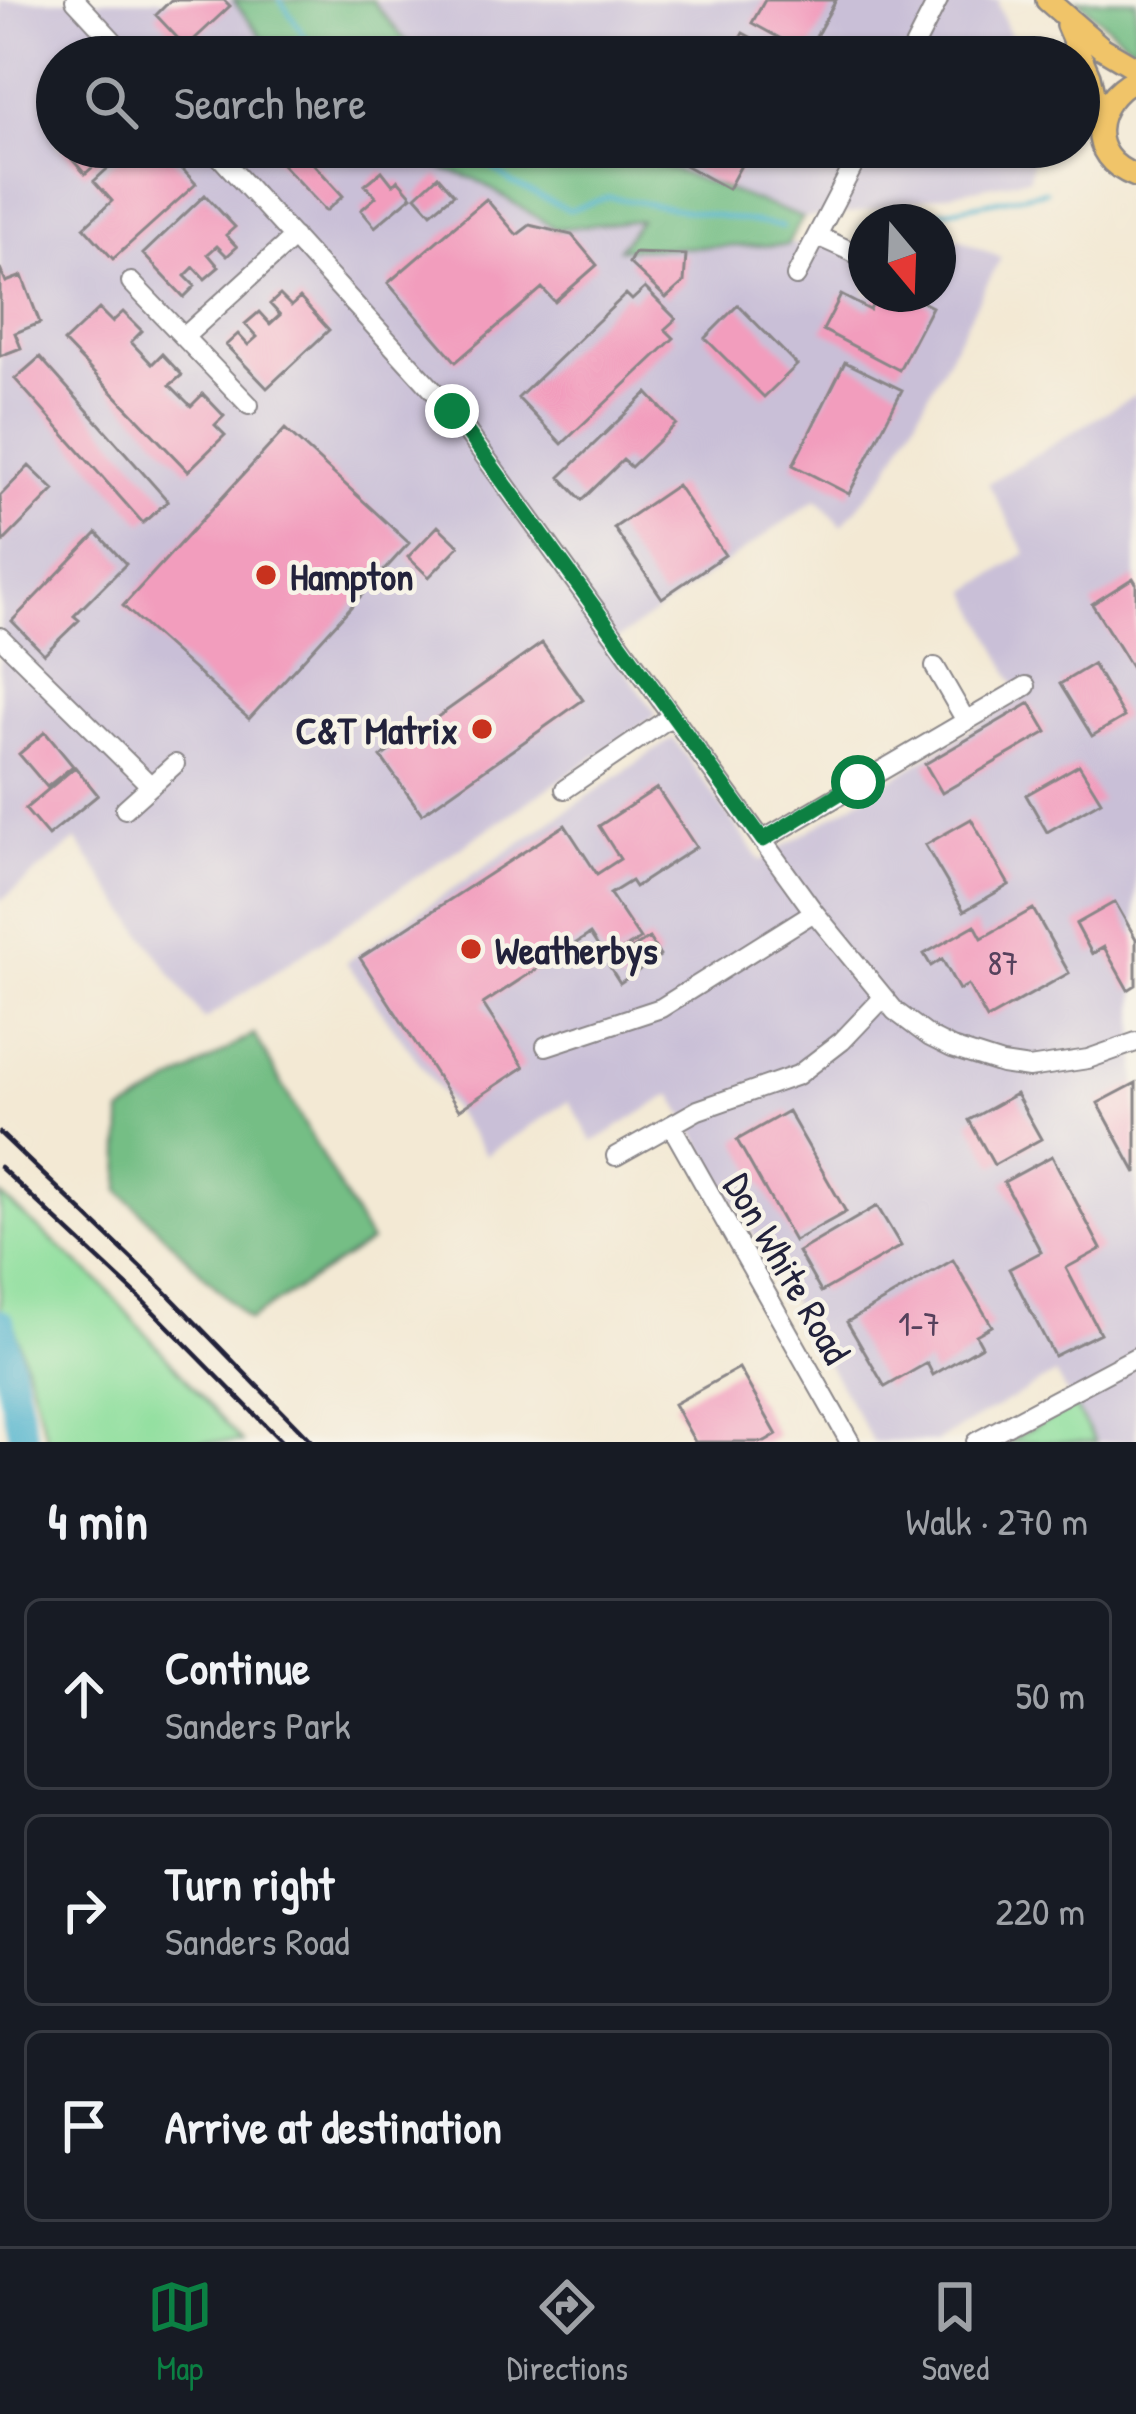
<!DOCTYPE html>
<meta charset="utf-8">
<style>
:root{--surface:#171b24;--page:#242831;--text:#f1f3f6;--muted:#9ea1a6;--line:#363941;--accent:#0b8043}
body{margin:0;font-family:"Patrick Hand",sans-serif;background:var(--page);color:var(--text)}
.compass{position:absolute;left:848px;top:204px;width:108px;height:108px;border-radius:50%;background:var(--surface);box-shadow:0 3px 9px #0004;rotate:161deg}
.stop{position:absolute;width:36px;height:36px;margin:-27px;border:9px solid #0b8043;border-radius:50%;background:#fff}
.stop.end{background:#0b8043;border-color:#fff;box-shadow:0 3px 12px #0008}
.list{margin:0;padding:0;list-style:none}
h2{display:flex;justify-content:space-between;align-items:center;height:156px;margin:0;padding:0 48px;font-size:51px}
h2 small{font-size:39px;font-weight:400;color:var(--muted)}
.list li{display:grid;grid-template-columns:78px 1fr auto;gap:36px;align-items:center;box-sizing:border-box;height:192px;margin:0 24px 24px;padding:0 24px;border:3px solid var(--line);border-radius:18px}
.list b{display:block;font-size:45px;white-space:nowrap}
.list p{margin:0;font-size:39px;white-space:nowrap;color:var(--muted)}
.list em{font-size:39px;font-style:normal;color:var(--muted)}
.icon{flex:none;width:66px;height:66px;fill:none;stroke:currentColor;stroke-width:2;stroke-linecap:round;stroke-linejoin:round}
.map{position:relative;flex:none;width:1136px;height:1442px;overflow:hidden}
.search{position:absolute;background:var(--surface);box-shadow:0 3px 9px #0004;left:36px;right:36px;top:36px;height:132px;display:flex;align-items:center;gap:30px;box-sizing:border-box;padding:0 42px;border-radius:66px;color:var(--muted);font-size:45px}
.sheet{height:804px;background:var(--surface)}
nav{display:flex;justify-content:space-around;align-items:center;box-sizing:border-box;height:168px;border-top:3px solid var(--line);background:var(--surface);font-size:33px;color:var(--muted)}
nav a{display:grid;justify-items:center;gap:6px}
nav .on{color:var(--accent)}
.map>svg:first-child{display:block}
</style>
<div class="map">
<svg width="1136" height="1442" viewBox="0 0 1136 1442">
<rect width="100%" height="100%" fill="#f7f3e8"/>
<filter id="ink" filterUnits="userSpaceOnUse"><feTurbulence type="fractalNoise" baseFrequency=".00833" numOctaves="2"/><feDisplacementMap in="SourceGraphic" scale="24" xChannelSelector="R" yChannelSelector="G"/><feConvolveMatrix kernelMatrix="1 2 1 2 8 2 1 2 1" color-interpolation-filters="sRGB"/></filter>
<filter id="wash" filterUnits="userSpaceOnUse"><feTurbulence type="fractalNoise" baseFrequency=".004" numOctaves="4" result="noise"/><feDisplacementMap in="SourceGraphic" scale="48" xChannelSelector="R" yChannelSelector="G"/><feGaussianBlur stdDeviation="2.7" result="paint"/><feColorMatrix in="noise" values="0 0 0 0 0 0 0 0 0 0 0 0 0 0 0 0 0 1.4 0 .05"/><feComposite in="paint" operator="in"/></filter>
<g filter="url(#wash)">
<rect width="100%" height="100%" fill="#f3e9d4"/>
<!-- industrial -->
<path fill="#c9bfd7" d="M0,0H233L277,57H57V147H372L475,179L556,229L641,220L621,248L866,243V294H938V240L959,239L1001,258L887,472L842,526L817,499L608,646L657,715L204,1020L76,840L0,902Z
M372,0H1000L998,4L1019,57H419Z
M666,147H1034L1029,178L859,212L803,218L655,164Z
M1136,394V1442H1096L1055,1374L936,1442H873L672,1094L593,1142L569,1101L486,1155L346,962L673,738L761,861L1021,698L969,591L1026,553L988,483Z"/>
<!-- green -->
<path fill="#90df9e" stroke="#59806c" stroke-width="3" d="M0,1195L101,1283L242,1442H48L14,1325L0,1331Z
M1074,1406L1096,1442H1006Z"/>
<!-- forest -->
<path fill="#74be85" stroke="#4b7060" stroke-width="3" d="M233,0H372L419,57H277Z
M1077,0H1136V50Z
M372,147H665L656,164L803,218L787,245L619,249L640,220L556,229L475,179Z
M254,1034L370,1242L249,1320L120,1191L122,1113Z"/>
<g fill="none" stroke-linecap="round" stroke-linejoin="round">
<!-- stream -->
<path stroke="#4fb3cd" stroke-width="4.5" d="M280,0L319,57
M458,147L471,151L512,183L569,210L609,197L783,227
M889,222L1046,191
M861,229L866,228"/>
<!-- river -->
<path stroke="#4fb3cd" stroke-width="30" d="M0,1324L24,1442"/>
</g>
<g id="blocks">
<!-- building -->
<path fill="#f29dbd" d="M171,0H224L230,6L186,47L156,15Z
M765,0H836L807,53L752,23Z
M743,33L787,57H729Z
M61,147H115L85,174Z
M131,147H162L196,184L113,259L84,227L112,201L94,181Z
M266,147H298L343,196L326,211Z
M680,147H751L728,189L674,159Z
M382,171L393,185L398,180L412,196L375,227L361,210L376,197L365,185Z
M438,176L454,194L431,213L416,196Z
M205,195L235,227L226,235L237,247L227,256L217,246L208,254L219,267L205,279L194,267L185,276L195,286L184,297L143,254Z
M486,199L517,235L530,225L572,235L597,265L555,302L542,288L456,362L388,283Z
M634,253L686,255L684,282L666,298L629,263Z
M0,268L6,282L22,276L40,323L15,333L21,348L0,356Z
M645,288L676,319L665,329L674,338L562,444L518,398L626,294L632,300Z
M878,294H907L932,307L899,370L823,330L841,295L870,310Z
M280,295L291,306L300,298L329,330L267,388L226,345L238,334L248,345L257,337L245,324L259,312L270,324L280,315L270,304Z
M738,305L797,365L764,397L705,338Z
M99,309L112,322L123,312L142,331L131,342L152,364L162,354L182,375L170,385L191,406L203,394L224,416L215,425L225,435L188,471L64,342Z
M40,357L168,501L143,523L15,379Z
M845,362L902,390L849,494L793,465Z
M647,393L676,424L631,467L623,460L582,500L560,477Z
M285,429L409,543L249,719L123,606Z
M29,466L54,490L3,542L0,496Z
M677,485L725,555L662,598L614,528Z
M438,526L459,546L429,577L408,557Z
M97,533L126,564L74,616L79,620L44,654L12,621Z
M1133,578L1136,583V675L1092,604Z
M542,643L583,700L422,814L381,757Z
M1093,664L1124,717L1092,736L1060,684Z
M1030,703L1047,732L942,793L925,764Z
M45,732L73,766L47,787L19,754Z
M1079,765L1101,801L1047,832L1026,795Z
M75,767L98,795L48,836L25,809Z
M657,788L696,847L635,887L631,881L610,894L640,939L607,960L590,934L483,1004L524,1067L459,1110L360,958L565,825L597,874L620,859L599,826Z
M971,819L1009,885L964,911L925,845Z
M1115,902L1136,939V985L1128,990L1104,947L1092,954L1076,924Z
M1033,909L1069,973L987,1019L968,985L959,990L942,959L931,966L924,954L975,925L982,938Z
M649,938L660,956L620,983L608,964Z
M1136,1083V1173L1098,1103Z
M1016,1094L1041,1139L994,1165L969,1120Z
M788,1111L846,1212L794,1241L737,1140Z
M1052,1156L1101,1249L1066,1268L1100,1333L1054,1356L1009,1269L1041,1252L1004,1182Z
M877,1206L901,1246L821,1292L798,1252Z
M953,1260L992,1326L976,1335L982,1346L933,1375L927,1363L885,1387L847,1322Z
M739,1368L777,1435L765,1442H695L674,1404Z"/>
</g>
</g>
<g filter="url(#ink)">
<use href="#blocks" fill-opacity="0" stroke="#8a8688" stroke-width="3"/>
<g fill="none" stroke-linecap="round" stroke-linejoin="round">
<!-- minor casing -->
<g stroke="#8a8688" stroke-width="22">
<path id="minor" d="M75,0L128,57
M909,57L938,0
M211,147L452,411L814,912L895,1011L930,1037L952,1048L1002,1064L1029,1068L1088,1059L1136,1042
M817,236L864,257
M796,276L863,147
M131,282L249,405
M184,337L294,237
M0,637L151,786
M935,667L966,721
M565,789L672,716
M125,809L175,764
M763,840L1026,686
M546,1046L661,1008L814,912
M671,1125L850,1442
M616,1156L698,1110L798,1075L842,1041L883,998
M976,1442L1136,1357"/>
</g>
<!-- major casing -->
<g stroke="#8a8688" stroke-width="26">
<path id="major" d="M1047,0L1102,48L1136,68
M1067,25L1089,76L1099,120
M1136,79C1092,101 1083,157 1136,176"/>
</g>
<!-- minor -->
<use href="#minor" stroke="#fff" stroke-width="18"/>
<!-- major -->
<use href="#major" stroke="#f0c469" stroke-width="21"/>
<!-- rail -->
<path stroke="#22223b" stroke-width="4.5" d="M0,1133L154,1280L312,1442
M0,1167L139,1297L282,1442"/>
</g>
</g>
<g fill="none" stroke-linecap="round" stroke-linejoin="round" filter="url(#ink)">
<!-- route -->
<path stroke="#0b8043" stroke-width="15" d="M452,411L763,840L858,782"/>
</g>
<!-- markers -->
<g fill="#c8321e" stroke="#f7f3e8" stroke-width="4.5">
<circle cx="266" cy="575" r="12"/>
<circle cx="482" cy="729" r="12"/>
<circle cx="471" cy="949" r="12"/>
</g>
<g text-anchor="middle" dominant-baseline="central" stroke-width="9" stroke-linejoin="round" paint-order="stroke">
<!-- number labels -->
<g font-size="33" fill="#56415c">
<text x="1003" y="963">87</text>
<text x="919" y="1324">1-7</text>
</g>
<!-- poi labels -->
<g font-size="39" font-weight="bold" fill="#22223b" stroke="#f7f3e8" text-anchor="start">
<text x="290" y="575">Hampton</text>
<text x="458" y="729" text-anchor="end">C&amp;T Matrix</text>
<text x="495" y="949">Weatherbys</text>
</g>
<!-- street labels -->
<g font-size="39" fill="#22223b" stroke="#f7f3e8">
<text transform="translate(788 1268) rotate(60)">Don White Road</text>
</g>
</g>
</svg>
<svg class="compass" viewBox="-18 -18 36 36"><path d="M0-13l5 13h-10z" fill="#e53935"/><path d="M0 13l5-13h-10z" fill="#9ea1a6"/></svg>
<div class="stop" style="left:858px;top:782px"></div>
<div class="stop end" style="left:452px;top:411px"></div>
<div class="search"><svg class="icon" aria-label="search" viewBox="0 0 24 24"><circle cx="10" cy="10" r="6"/><path d="M15 15l6 6"/></svg>Search here</div>
</div>
<section class="sheet">
<h2>4 min<small>Walk · 270 m</small></h2>
<ul class="list">
<li><svg class="icon" aria-label="ahead" viewBox="0 0 24 24"><path d="M12 20V5M6 11l6-6 6 6"/></svg><div><b>Continue</b><p>Sanders Park</p></div><em>50 m</em></li>
<li><svg class="icon" aria-label="right" viewBox="0 0 24 24"><path d="M7 20v-9h11M14 6l5 5-5 5"/></svg><div><b>Turn right</b><p>Sanders Road</p></div><em>220 m</em></li>
<li><svg class="icon" aria-label="arrive" viewBox="0 0 24 24"><path d="M6 21V4h12l-3 4 3 4H6"/></svg><div><b>Arrive at destination</b></div></li>
</ul>
</section>
<nav>
<a class="on"><svg class="icon" aria-label="map" viewBox="0 0 24 24"><path d="M3 6l6-2 6 2 6-2v14l-6 2-6-2-6 2zM9 4v14M15 6v14"/></svg>Map</a>
<a><svg class="icon" aria-label="directions" viewBox="0 0 24 24"><path d="M12 3l9 9-9 9-9-9zM9 14v-3h6M13 9l2 2-2 2"/></svg>Directions</a>
<a><svg class="icon" aria-label="saved" viewBox="0 0 24 24"><path d="M7 4h10v16l-5-4-5 4z"/></svg>Saved</a>
</nav>
